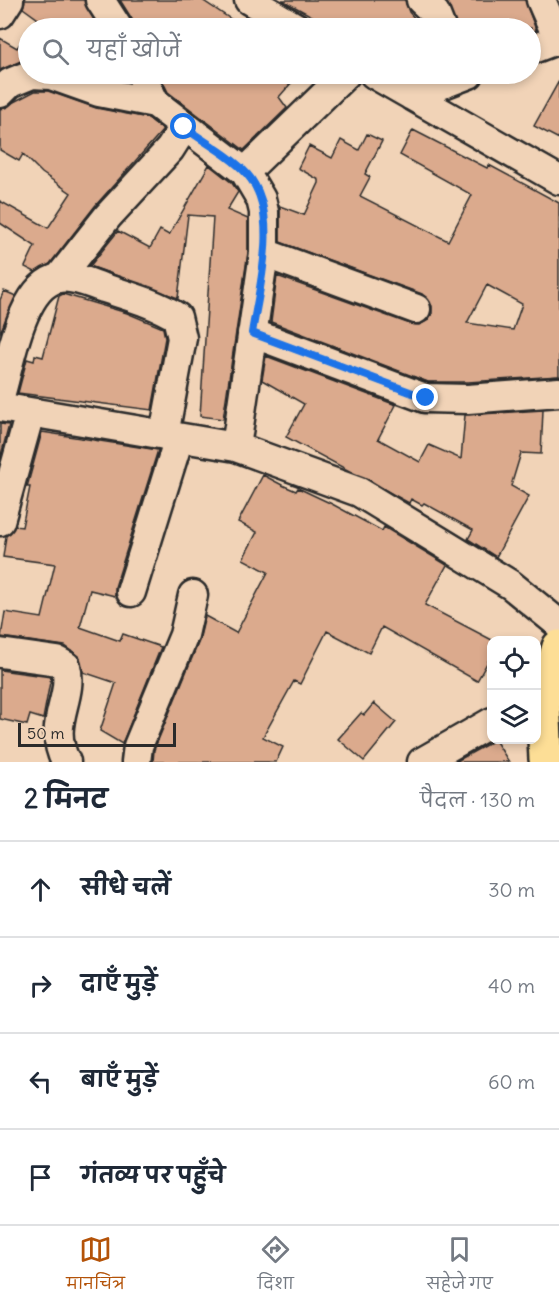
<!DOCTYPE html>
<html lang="hi">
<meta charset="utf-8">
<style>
:root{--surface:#fff;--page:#f6f6f7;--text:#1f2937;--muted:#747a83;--line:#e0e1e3;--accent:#b45309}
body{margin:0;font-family:Delius,"Playpen Sans Deva",sans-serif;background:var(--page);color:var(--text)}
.controls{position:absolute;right:18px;bottom:18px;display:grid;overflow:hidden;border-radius:12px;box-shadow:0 3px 9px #0003}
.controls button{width:54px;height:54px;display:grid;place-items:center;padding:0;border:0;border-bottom:2px solid var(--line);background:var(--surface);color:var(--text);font:30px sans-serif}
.scale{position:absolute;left:18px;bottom:15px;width:158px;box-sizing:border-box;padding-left:6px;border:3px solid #2b2b2b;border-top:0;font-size:16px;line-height:21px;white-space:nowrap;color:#2b2b2b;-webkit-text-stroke:4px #f1d3b7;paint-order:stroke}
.stop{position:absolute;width:18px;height:18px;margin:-14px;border:4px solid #1a73e8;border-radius:50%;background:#fff}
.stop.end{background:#1a73e8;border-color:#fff;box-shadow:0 2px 6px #0008}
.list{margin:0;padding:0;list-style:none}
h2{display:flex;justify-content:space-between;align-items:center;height:78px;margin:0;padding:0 24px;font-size:26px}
h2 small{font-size:20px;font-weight:400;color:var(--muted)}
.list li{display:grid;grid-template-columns:39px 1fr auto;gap:18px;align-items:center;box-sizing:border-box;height:96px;padding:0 24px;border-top:2px solid var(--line)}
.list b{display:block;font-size:22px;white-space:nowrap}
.list em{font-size:20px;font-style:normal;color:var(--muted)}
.icon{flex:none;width:33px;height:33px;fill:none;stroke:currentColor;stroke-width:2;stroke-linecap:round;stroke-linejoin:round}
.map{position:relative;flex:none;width:559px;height:762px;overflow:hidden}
.search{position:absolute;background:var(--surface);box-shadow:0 3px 9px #0003;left:18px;right:18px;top:18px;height:66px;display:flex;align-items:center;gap:15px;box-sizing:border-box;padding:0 21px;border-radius:33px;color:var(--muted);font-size:22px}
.sheet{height:462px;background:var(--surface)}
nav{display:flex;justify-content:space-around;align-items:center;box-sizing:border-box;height:84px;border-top:2px solid var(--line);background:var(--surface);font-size:16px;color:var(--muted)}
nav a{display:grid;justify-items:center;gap:3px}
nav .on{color:var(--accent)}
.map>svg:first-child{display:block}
</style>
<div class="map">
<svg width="559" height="762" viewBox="0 0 559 762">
<rect width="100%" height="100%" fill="#f1d3b7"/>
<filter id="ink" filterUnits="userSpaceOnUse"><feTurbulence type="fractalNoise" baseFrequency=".0167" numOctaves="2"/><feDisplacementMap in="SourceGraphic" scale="12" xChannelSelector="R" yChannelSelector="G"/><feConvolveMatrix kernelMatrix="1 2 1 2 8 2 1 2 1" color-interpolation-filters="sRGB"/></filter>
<g filter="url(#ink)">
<!-- building -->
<path fill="#dbaa8d" stroke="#2b2b2b" stroke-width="1.5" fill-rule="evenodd" d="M25,0H84L98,28H31L38,19L23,8Z
M120,0H202L244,28H134L132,19Z
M282,0H405L409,12L423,28H334Z
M445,0H525L536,30L531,32V28H457Z
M28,32V58L0,70V38L17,48Z
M159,74H299L279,97L287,108L244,150L168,92Z
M559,81V139L534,126Z
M35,91H48L96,108L148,118L163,130L95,206L49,265L35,272L25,267L35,246L0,223V201L48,228L71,193L42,173L23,154L19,161L0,150V109Z
M413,130L487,168L489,165L559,203V376L468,382H428L271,322L277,276L410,324L419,325L427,321L432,314V306L422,294L280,242V206L304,215L319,183V180L298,168L309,146L332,158L341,140L359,150L367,134L382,141L365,174L370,177L360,196L448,241L472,195L400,155ZM487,285L522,304L513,330L467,323Z
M209,165L232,183L238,192L227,210L248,219V252L223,419L200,416L213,217L188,215L178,298L90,266L118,231L150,248L160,230L169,235Z
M4,291L16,296L0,333V300Z
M63,294L127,313L163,328L165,338L152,410L18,393L27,359L34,361L35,355L43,357L59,296Z
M266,356L396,405L378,439L420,462L429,445L461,459L465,415L543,410L541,454L521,453L511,486L529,496L496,557L468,539L473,530L424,503L422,505L411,499L409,503L286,437L304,404L262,380Z
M0,424L9,425L0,459Z
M42,432L158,450L115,587V596L90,590L80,627L120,641L123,634L161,647L122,744L100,731L116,683L83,672L79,656L65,646L1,637L5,612L42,618L55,564L3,557L6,536L15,526L22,527L30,487H27Z
M263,475L282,485L296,491L298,488L332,504L382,531L384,527L447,565L425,605L492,640V654L477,681L382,627L369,653L327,631L300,684L294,681L263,737L283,747L276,762H153L154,750L199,641L205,616L236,633L268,572L243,559L257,532L238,522Z
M0,670L51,677L43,719L30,715L27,725L0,719Z
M374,703L396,722L364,761L338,739L361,713L364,715Z
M495,740L509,762H455Z"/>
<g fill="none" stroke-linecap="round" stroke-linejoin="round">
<!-- minor casing -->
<g stroke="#2b2b2b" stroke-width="33">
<path id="minor" d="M100,0L118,28
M249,0L297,28
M421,0L435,13L441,28
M541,0L558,39
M0,14L9,0
M530,50L559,39
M141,74L155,103
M374,74L559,180
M0,93L10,83L32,74L51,75L99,92L155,103L245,172L261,199L264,212V253L236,447
M412,96L469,74
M245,172L346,74
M264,253L416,309
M59,278L108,216L170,149L184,127
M252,333L425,398L468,399L559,392
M0,396C10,364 21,285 59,278C73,275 91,284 104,288C128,296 155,303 177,317L182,338L164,435
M0,407L236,447L359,492L511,585L559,624
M0,521L30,413
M131,592L179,438
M0,653L57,661L66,666C74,700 46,723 66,762
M136,762L138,746L184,635L193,595
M422,762L492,722"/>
</g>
<!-- major casing -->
<g stroke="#2b2b2b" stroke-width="38">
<path id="major" d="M546,759L543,700L559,647"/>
</g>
<!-- minor -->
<use href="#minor" stroke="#f1d3b7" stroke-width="28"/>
<!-- major -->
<use href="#major" stroke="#fdde96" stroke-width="33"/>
</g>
</g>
<g fill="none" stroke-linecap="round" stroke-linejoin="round" filter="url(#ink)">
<!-- route -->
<path stroke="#1a73e8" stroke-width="8" d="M184,127C204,142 230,155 247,174C281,212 259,288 252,333L426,398"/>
</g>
</svg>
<div class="controls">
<button><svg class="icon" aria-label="locate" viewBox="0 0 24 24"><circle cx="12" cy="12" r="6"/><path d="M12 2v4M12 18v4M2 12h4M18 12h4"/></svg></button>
<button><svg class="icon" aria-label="layers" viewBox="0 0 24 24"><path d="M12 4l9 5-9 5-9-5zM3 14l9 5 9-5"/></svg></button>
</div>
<div class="scale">50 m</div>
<div class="stop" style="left:184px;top:127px"></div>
<div class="stop end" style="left:426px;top:398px"></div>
<div class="search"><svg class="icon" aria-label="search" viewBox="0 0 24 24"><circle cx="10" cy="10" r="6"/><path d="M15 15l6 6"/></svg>यहाँ खोजें</div>
</div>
<section class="sheet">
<h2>2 मिनट<small>पैदल · 130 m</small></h2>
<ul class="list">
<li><svg class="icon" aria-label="ahead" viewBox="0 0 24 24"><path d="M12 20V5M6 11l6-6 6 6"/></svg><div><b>सीधे चलें</b></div><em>30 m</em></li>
<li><svg class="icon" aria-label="right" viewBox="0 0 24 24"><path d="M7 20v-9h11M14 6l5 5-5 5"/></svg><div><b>दाएँ मुड़ें</b></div><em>40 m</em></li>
<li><svg class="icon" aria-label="left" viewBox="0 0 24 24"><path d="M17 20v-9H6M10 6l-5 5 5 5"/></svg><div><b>बाएँ मुड़ें</b></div><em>60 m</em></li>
<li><svg class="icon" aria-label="arrive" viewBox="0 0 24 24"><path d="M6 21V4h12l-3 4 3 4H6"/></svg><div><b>गंतव्य पर पहुँचे</b></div></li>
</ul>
</section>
<nav>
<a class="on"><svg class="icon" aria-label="map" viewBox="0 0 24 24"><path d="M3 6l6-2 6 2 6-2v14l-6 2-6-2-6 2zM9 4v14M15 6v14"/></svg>मानचित्र</a>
<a><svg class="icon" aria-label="directions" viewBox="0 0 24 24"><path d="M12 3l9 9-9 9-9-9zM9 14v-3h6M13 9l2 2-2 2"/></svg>दिशा</a>
<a><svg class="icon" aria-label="saved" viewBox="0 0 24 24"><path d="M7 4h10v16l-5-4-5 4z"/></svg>सहेजे गए</a>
</nav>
